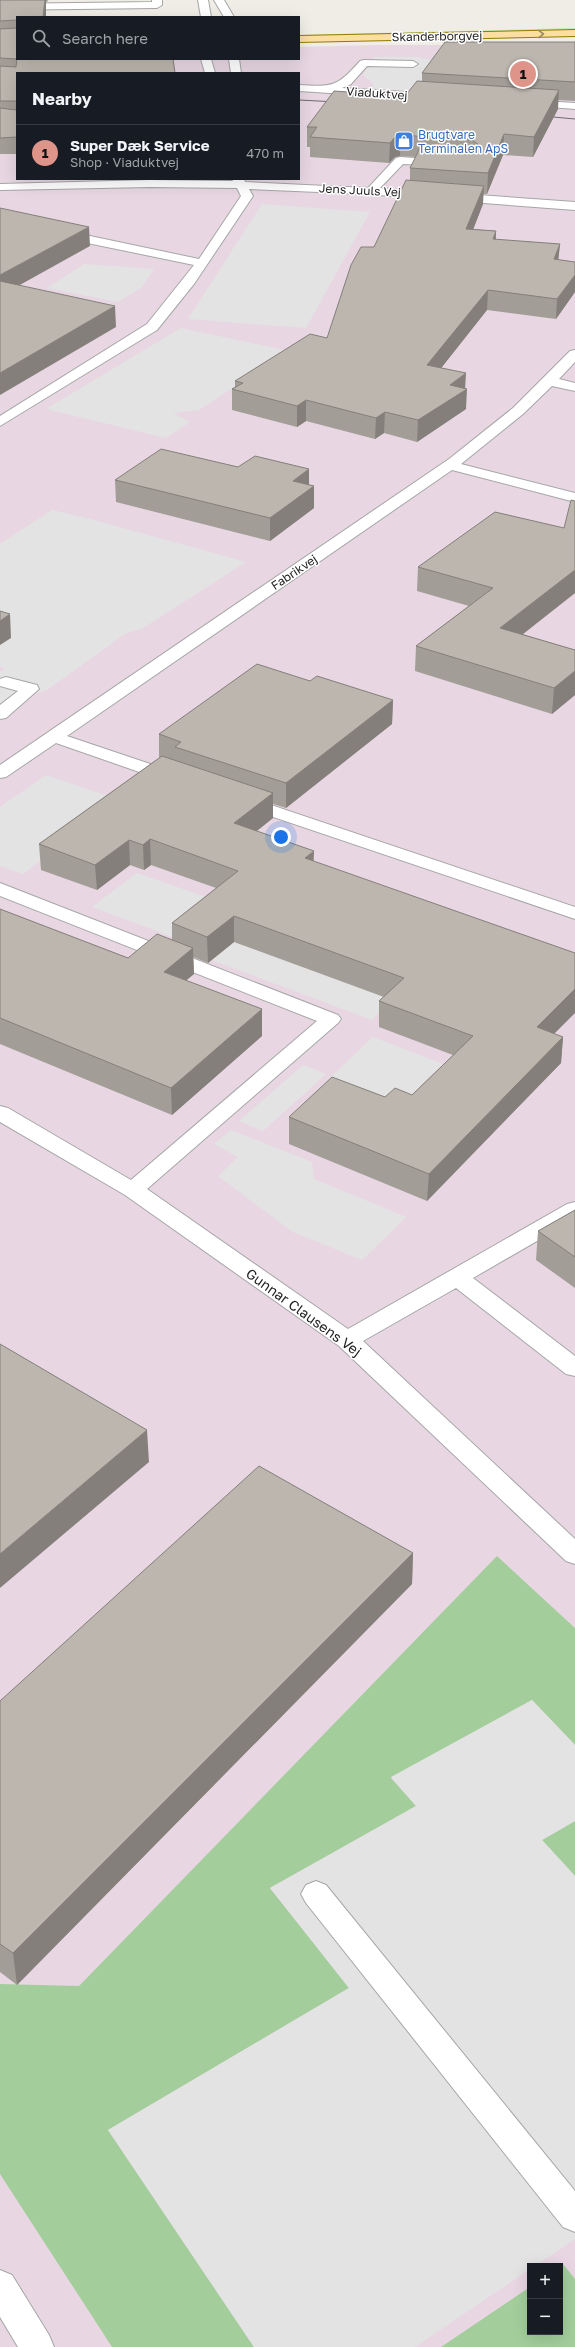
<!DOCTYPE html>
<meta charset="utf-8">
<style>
:root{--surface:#171b24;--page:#20242c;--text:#f1f3f6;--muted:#9ea1a6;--line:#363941;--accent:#df948a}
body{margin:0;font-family:"Golos Text",sans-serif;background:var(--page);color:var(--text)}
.controls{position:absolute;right:12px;bottom:12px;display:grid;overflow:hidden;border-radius:0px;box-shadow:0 4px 16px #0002}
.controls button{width:36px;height:36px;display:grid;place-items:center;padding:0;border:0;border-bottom:1px solid var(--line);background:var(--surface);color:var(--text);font:20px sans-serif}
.you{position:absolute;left:281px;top:837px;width:14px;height:14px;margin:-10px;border:3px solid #fff;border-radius:50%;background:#1a73e8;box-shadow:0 0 0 6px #1a73e833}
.badge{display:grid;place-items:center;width:26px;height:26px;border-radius:50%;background:var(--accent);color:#111;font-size:13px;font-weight:700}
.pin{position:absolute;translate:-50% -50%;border:2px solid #fff;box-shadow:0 1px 4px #0006}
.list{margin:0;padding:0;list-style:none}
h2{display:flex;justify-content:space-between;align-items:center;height:52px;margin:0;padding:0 16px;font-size:17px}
h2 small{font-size:13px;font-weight:400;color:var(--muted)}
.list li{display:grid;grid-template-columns:26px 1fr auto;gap:12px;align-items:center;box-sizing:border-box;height:56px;padding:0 16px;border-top:1px solid var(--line)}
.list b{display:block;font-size:15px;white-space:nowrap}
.list p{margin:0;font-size:13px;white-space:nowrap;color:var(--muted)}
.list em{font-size:13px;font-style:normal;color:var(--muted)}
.icon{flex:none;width:22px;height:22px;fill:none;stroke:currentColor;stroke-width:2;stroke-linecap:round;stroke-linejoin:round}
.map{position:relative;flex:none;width:575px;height:2347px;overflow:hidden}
.search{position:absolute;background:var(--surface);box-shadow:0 4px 16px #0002;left:16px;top:16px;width:284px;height:44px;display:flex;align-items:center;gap:10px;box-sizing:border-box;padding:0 14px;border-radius:0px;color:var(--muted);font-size:15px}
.panel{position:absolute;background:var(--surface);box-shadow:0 4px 16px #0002;left:16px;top:72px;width:284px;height:108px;border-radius:0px}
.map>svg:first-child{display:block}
</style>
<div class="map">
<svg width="575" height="2347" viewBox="0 0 575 2347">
<rect width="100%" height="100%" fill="#efede5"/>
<!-- industrial -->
<path fill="#e8d7e3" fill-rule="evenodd" d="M376,45H575V2347H0V49L17,59H299V47ZM17,73H299V179H17ZM530,2266H560V2332H530Z"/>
<!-- grass -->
<path fill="#c2e8ac" d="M575,28V30L299,36V35Z"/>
<!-- forest -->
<path fill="#a3ce9b" d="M497,1556L575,1628V1745L532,1700L391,1778L416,1806L270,1888L349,1988L108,2130L254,2347H112L0,2174V1984L79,1986Z
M575,1821V1876L542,1840Z
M563,2264L575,2279V2347H441L530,2287V2332H560V2266Z"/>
<!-- parking -->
<path fill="#e3e3e3" d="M374,57H416L436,61L423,92L371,88L374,84L363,75Z
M262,204L370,212L306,328L188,319Z
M84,264L154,269L141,288L118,302L47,288Z
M181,328L289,351L199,410L173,413L190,422L166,438L46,409Z
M52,510L90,519L246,562L143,628L125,634L47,690L0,703V672L5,669L0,667V544Z
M46,775L122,801L23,874L0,866V807Z
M137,873L217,901L173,937L92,907Z
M234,942L393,1000L372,1020L212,960Z
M373,1037L451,1067L403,1115L375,1114L316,1091Z
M303,1065L326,1074L263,1131L239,1121Z
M231,1130L312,1162L314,1179L406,1217L362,1260L293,1232L218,1176L238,1157L214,1144Z
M532,1700L575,1745V1821L542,1840L575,1876V2239L535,2266H530V2269L415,2347H254L108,2130L349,1988L270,1888L416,1806L391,1777Z"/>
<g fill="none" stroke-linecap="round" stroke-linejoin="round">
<!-- minor casing -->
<g stroke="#a6a6a6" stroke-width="2">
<path id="minor" d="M152,0H162V5L157,8L0,10V4L152,2Z
M198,0H208L211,17H201Z
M214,0H224L234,17H224Z
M201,59H211L215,73H205Z
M229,59H239L241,73H231Z
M364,60L413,61L418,64L413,67L367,66L351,84L342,88L436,94L441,97L436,100L299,91V85C333,87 337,87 360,61Z
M528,100L575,103V109L524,105V101Z
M400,157L444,160L450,163L444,166L403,164L380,188L575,202V210L365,194L249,189L253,196L194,284L157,330L0,426V416L147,324L194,265L0,225V217L199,259L241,196L237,188L150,187L0,190V184L150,180L233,181L232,179H244L245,182L368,188L396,158Z
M575,350V362L559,379L575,383V391L552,386L523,414L461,464L575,493V502L452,470L67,736L180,774L183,778L180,782H168L56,743L6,777L0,778V765L449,459L513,408L570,351Z
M6,677L37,685L39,689L6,718L0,719V705L18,691L0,686V679Z
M244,796L575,907V919L238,805L235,801L238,797Z
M0,883L338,1015L341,1019L338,1023L147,1189L348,1329L567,1204L575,1202V1219L473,1278L575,1356V1376L566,1374L456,1288L363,1341L575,1539V1564L566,1561L339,1346L125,1195L0,1122V1106L8,1108L131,1180L317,1021L0,896Z
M316,1881L326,1885L575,2191V2232L563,2227L306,1903L301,1894L306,1885Z
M0,2270L12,2275L49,2335L54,2347H18L0,2317Z"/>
</g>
<!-- major casing -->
<g stroke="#957904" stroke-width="2">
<path id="major" d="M575,30V36L299,42V36Z"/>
</g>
<!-- minor -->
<use href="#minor" fill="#fff" fill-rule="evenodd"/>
<!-- major -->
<use href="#major" fill="#fadfa0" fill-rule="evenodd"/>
<!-- tram -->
<path stroke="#6d6d6d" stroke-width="1" d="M299,100L337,102
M542,116L575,119"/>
</g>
<!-- wall -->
<path fill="#a29d96" d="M0,0H48L47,2H46V17H17V154H0Z
M575,42V101L558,100V109L533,157L503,155L487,194H483V204L473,229L496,231V240L560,244L558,260L575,262V292L556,319L487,310L441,368L465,388L466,409L417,442L384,433L375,439L306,421L297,427L232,410V389L235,387V381L327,338L374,247L410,180V168L416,157L400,156L395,157L389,163L310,157V147H307V127L405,96L422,81V73Z
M238,467L309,469V485L314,486V508L270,541L116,502L115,480Z
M575,501V593L522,634L575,650V695L552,714L415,671L416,646L469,606L417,591L418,567L564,528Z
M310,681L393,700L392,724L286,808L273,804V818L257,831L313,861L554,1034L563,1037L561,1063L427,1201L289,1144V1117L385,1097L412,1095L453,1055L379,1027V1001L384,997L234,942L208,963L193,957L194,974L186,980L262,1036L172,1115L0,1044V909L128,958L172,940V923L216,888L151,865L144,870L130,865L97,890L41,870L39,844L159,758V734Z
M575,1210V1288L536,1260L538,1231Z
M413,1553L412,1584L17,1985L0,1972V1701Z"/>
<!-- shaded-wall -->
<path fill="#847f7a" d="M45,0H46V17H43Z
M559,90L558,109L533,157L534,137Z
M504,134L503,155L487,194L488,173Z
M401,135L400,156L395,157L389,163L390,143L395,137Z
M484,186L483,204L466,248V229Z
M89,227L90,246L0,296V275Z
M496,231L495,250L493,239Z
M560,244L558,263L554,259Z
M575,275V292L556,319L557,299Z
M488,290L487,310L427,386V365Z
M115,306L116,327L0,395V373Z
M466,373L465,390L467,389L466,409L417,442L418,420L450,385Z
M306,400V421L297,427V406Z
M385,412L384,433L375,439L376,418Z
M309,469V490L314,486V508L270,541V518L293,481Z
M575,570V593L499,653L500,628Z
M10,614L11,638L0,645V621Z
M575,671V695L552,714L554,688Z
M393,700L392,724L286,808V783Z
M273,793V818L235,848L234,823Z
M150,839L151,865L144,870L143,845Z
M129,840L130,865L97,890L95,865Z
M314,851L313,876L305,858Z
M234,916V942L208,963L207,937Z
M193,948L194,974L165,998L164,972Z
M575,989V1013L535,1053L537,1027Z
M262,1009V1036L172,1115L171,1088Z
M563,1037L561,1063L427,1201L429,1174Z
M147,1430L149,1462L0,1588V1554Z
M413,1553L412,1584L17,1985L13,1953Z"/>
<!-- building -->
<path fill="#bcb6ae" stroke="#847f7a" d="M0,0H45L43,17H17V20L0,21Z
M17,28V59L0,58V29Z
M445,42H575V82L422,73Z
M17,59H173L175,73H17V101H0V66L16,67Z
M417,81L559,90L534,137L504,134L488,173L410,168L421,146L472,149L479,145L472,140L401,135L395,137L390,143L310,137L317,127H307L334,91L405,96Z
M17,102V137L0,138V108L16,110Z
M406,180L484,186L466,229L496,231L493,239L560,244L554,259L575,262V275L557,299L488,290L427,365L466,373L450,385L467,389L418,420L385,412L376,418L306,400L297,406L232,389L243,383L235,381L310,334L327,338L351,265L361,247H374Z
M0,208L89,227L0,275Z
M0,281L115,306L0,373Z
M161,449L238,467L255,456L309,469L293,481L314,486L270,518L115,480Z
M571,500L575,501V570L500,628L575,650V671L554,688L416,646L493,588L418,567L495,512L564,528Z
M0,611L10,614L0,621Z
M257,664L310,681L317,676L393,700L286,783L175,747L181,742L159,734Z
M162,756L273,793L234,823L314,851L305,858L575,953V989L537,1027L563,1037L429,1174L289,1117L332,1077L385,1097L395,1088L412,1095L473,1036L379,1001L404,978L234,916L207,937L172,923L238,871L150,839L143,845L129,840L95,865L39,844Z
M0,909L128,958L157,934L193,948L164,972L262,1009L171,1088L0,1018Z
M575,1210V1257L538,1231Z
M0,1344L147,1430L0,1554Z
M259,1466L413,1553L13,1953L0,1944V1701Z"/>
<!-- one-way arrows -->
<defs><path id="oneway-chevron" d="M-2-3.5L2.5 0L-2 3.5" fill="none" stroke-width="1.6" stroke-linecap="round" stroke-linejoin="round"/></defs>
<use stroke="#978966" href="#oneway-chevron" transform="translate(541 34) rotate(-1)"/>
<!-- icons -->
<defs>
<g id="shop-square" transform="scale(1)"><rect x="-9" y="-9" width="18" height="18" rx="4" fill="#3f7fe0" stroke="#fff"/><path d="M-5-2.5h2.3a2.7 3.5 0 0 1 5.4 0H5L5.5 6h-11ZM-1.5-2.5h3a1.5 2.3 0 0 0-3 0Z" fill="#fff"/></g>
</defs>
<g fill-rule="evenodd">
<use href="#shop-square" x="404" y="141"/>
</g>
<g text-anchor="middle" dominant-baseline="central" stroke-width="3" stroke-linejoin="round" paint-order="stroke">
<!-- far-street labels -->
<g font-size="12" fill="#1f1f1f" stroke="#fff">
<text transform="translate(437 36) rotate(-1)">Skanderborgvej</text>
<text transform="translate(377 93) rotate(4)">Viaduktvej</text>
<text transform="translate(360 190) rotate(3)">Jens Juuls Vej</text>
<text transform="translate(294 572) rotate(-34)">Fabrikvej</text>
</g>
<!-- far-shop labels -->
<g font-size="12" fill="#366cbe" stroke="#fff" text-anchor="start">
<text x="418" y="134">Brugtvare<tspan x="418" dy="14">Terminalen ApS</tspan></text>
</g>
<!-- street labels -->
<g font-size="14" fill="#1f1f1f" stroke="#fff">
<text transform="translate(304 1312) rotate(36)">Gunnar Clausens Vej</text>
</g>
</g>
</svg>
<div class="controls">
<button>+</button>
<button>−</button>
</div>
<div class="you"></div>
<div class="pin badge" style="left:523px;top:74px">1</div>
<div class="search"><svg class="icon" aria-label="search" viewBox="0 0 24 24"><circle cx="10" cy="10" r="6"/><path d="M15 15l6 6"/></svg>Search here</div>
<section class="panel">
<h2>Nearby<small></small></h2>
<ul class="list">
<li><span class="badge">1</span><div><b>Super Dæk Service</b><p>Shop · Viaduktvej</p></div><em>470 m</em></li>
</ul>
</section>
</div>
